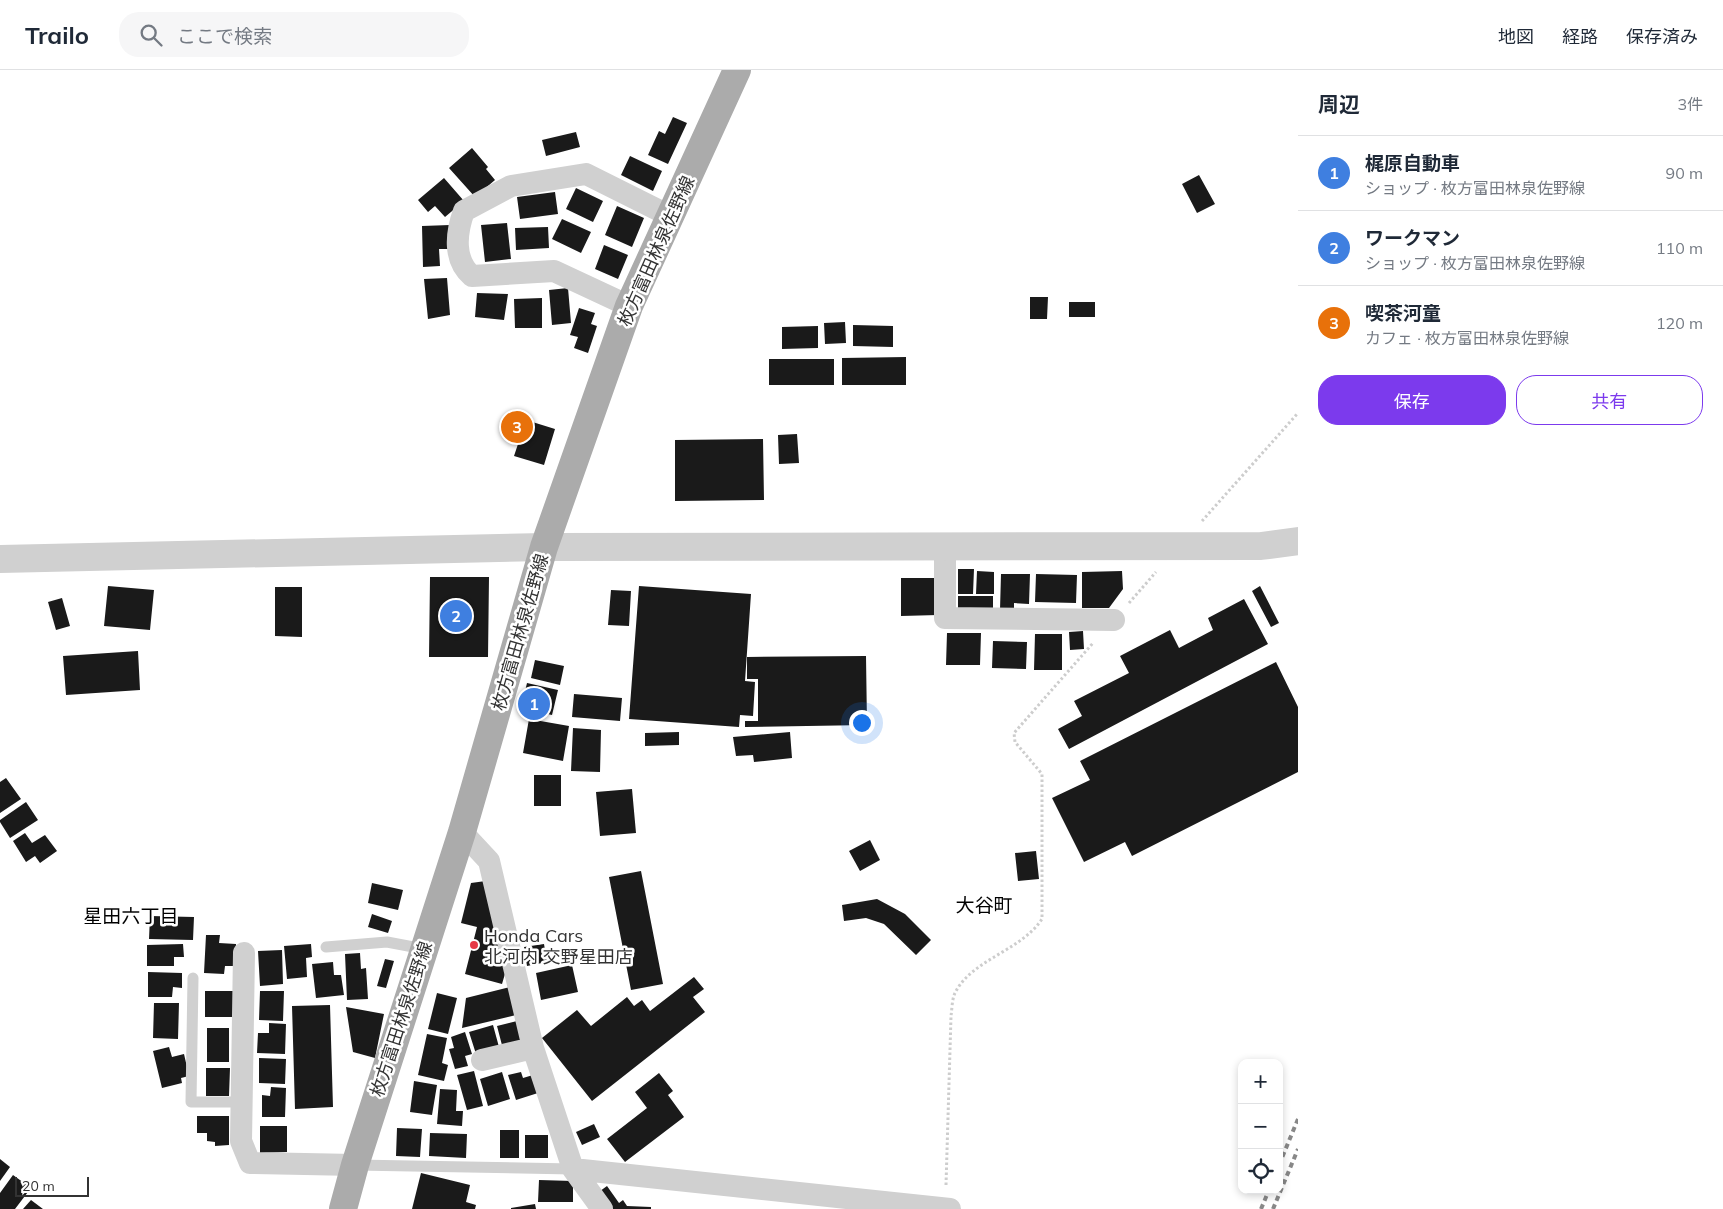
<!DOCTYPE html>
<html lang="ja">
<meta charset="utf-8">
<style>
:root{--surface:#fff;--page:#f6f6f7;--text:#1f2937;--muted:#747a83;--line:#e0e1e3;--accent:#7c3aed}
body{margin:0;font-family:Mulish,"Noto Sans JP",sans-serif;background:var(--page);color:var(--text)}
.controls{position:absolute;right:15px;bottom:15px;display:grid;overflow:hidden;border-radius:10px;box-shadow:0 2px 8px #0003}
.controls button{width:45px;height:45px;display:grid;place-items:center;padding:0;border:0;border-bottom:1px solid var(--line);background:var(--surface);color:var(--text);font:25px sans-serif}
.scale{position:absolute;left:15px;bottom:12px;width:74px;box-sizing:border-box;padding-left:5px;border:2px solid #333;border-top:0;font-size:14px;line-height:18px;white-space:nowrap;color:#333;-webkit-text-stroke:4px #fff;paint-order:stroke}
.you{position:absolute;left:861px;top:652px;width:18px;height:18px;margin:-12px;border:4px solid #fff;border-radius:50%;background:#1a73e8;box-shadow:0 0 0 8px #1a73e833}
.badge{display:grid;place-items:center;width:32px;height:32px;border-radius:50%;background:var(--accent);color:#fff;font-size:16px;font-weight:700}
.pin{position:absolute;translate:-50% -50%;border:2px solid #fff;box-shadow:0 1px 5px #0006}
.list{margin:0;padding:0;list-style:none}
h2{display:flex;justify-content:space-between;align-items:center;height:65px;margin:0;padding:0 20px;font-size:21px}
h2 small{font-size:16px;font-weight:400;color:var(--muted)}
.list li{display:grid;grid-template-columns:32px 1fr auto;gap:15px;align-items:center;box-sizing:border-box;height:75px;padding:0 20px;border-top:1px solid var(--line)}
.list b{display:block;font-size:19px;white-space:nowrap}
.list p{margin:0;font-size:16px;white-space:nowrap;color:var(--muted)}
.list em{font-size:16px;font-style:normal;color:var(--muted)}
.actions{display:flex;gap:10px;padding:15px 20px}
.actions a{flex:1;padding:11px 0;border:1px solid var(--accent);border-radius:20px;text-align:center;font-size:18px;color:var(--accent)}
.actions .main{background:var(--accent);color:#fff}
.icon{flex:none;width:28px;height:28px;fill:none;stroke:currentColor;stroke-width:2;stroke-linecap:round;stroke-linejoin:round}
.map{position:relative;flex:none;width:1298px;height:1139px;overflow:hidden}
header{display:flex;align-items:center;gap:30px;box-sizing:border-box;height:70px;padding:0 25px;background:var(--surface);border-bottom:1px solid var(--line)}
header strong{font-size:24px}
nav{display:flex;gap:28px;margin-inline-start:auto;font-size:18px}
.search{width:350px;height:45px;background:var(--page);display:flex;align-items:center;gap:12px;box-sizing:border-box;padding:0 18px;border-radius:20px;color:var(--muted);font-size:19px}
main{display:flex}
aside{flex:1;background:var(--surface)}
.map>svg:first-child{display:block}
</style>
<header>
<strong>Trailo</strong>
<div class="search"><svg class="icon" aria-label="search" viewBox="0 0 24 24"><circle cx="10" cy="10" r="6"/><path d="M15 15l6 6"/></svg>ここで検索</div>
<nav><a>地図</a><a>経路</a><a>保存済み</a></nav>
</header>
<main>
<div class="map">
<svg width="1298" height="1139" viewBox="0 0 1298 1139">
<rect width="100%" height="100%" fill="#fff"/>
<!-- building -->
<path fill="#1a1a1a" d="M673,47L687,53L668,94L648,85L659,61L665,64Z
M576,62L580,77L546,86L542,70Z
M472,78L488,97L486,99L495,110L475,127L449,98Z
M630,86L662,101L653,121L621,105Z
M1199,105L1215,134L1197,143L1182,114Z
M444,108L464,131L445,147L435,136L428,142L418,130Z
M576,118L603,131L593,152L566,139Z
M555,122L558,144L520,149L517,127Z
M617,136L644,148L632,177L605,165Z
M562,149L591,162L581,183L552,169Z
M507,153L511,189L485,192L481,155Z
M450,155V179H439L440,196L423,197L422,156Z
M548,157L549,178L516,180L515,158Z
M604,175L628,185L618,209L595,199Z
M447,208L450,245L428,249L424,209Z
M568,218L571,253L552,255L549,220Z
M477,223L508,224L504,250L475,247Z
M1030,227H1048L1047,249H1030Z
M542,228V258H515L514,229Z
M1069,232H1095V247H1069Z
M579,238L595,243L591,254L597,256L588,283L574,278L578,267L570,265Z
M845,252L846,273L825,274L824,253Z
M853,255L893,256V277L853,276Z
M818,256V278L782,279V257Z
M906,287V315H842V288Z
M769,289H834V315H769Z
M526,350L555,359L544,395L514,386Z
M797,364L799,393L779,394L778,365Z
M763,369L764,430L675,431V370Z
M958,499H974L973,524H958Z
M977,501L994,502V524H976Z
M1122,501L1123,519L1109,538H1082V502Z
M1001,504H1030L1029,534L1014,533V540H1000Z
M1036,504L1077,505L1076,533L1035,532Z
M430,507H489L488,587H429Z
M901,508H938V545L901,546Z
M108,516L154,520L150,560L104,556Z
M639,516L751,524L745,611L755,612L753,646L740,645L739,657L629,649Z
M1260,516L1279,553L1271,557L1252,521Z
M275,517H302V567L275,566Z
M611,520L631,521L629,556L608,555Z
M958,526H993V541H958Z
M62,528L70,556L56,560L48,532Z
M1244,529L1268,574L1069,679L1058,659L1082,646L1074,631L1129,603L1120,586L1170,560L1179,578L1213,560L1208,548Z
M1083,561L1084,579L1070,580L1069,562Z
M947,563H981L980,595H946Z
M1035,564H1062V600H1034Z
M993,571L1027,572L1026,599L992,598Z
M138,581L140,620L66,625L63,586Z
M866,586L867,655L745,657V651H758V609H747V587Z
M535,590L564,596L560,615L531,608Z
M1276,592L1298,637V702L1132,786L1125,772L1084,792L1052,728L1090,710L1080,691Z
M527,613L558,620L552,645L521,638Z
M574,624L622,628L620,651L572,647Z
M529,649L569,656L563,691L523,683Z
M573,658L601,660L600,702L571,701Z
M679,662V675L645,676V663Z
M790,662L792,688L754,692L753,685L736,686L733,667Z
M534,705H561V736H534Z
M6,708L21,729L0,743V712Z
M632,719L636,763L600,766L596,722Z
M26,732L38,750L10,768L0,752V750Z
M25,763L32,773L45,765L57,781L40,793L35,786L26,792L13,771Z
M870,770L880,790L860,801L849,781Z
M1036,781L1039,809L1018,811L1015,783Z
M641,801L663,914L631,920L609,807Z
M493,810L507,897L502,914L465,904L477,857L461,853L471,813Z
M372,813L403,820L398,840L368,833Z
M877,829L905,844L931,870L916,885L884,854L866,848L844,851L842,835Z
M372,844L392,851L388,863L368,857Z
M150,846L194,847L193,870L149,869Z
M206,865H220L219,873L236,874L235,896H225L224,904L204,903Z
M183,874L184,887H174V896H147V875Z
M311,874L312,887L306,888L307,907L287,909L284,876Z
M544,874L547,892L527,896L524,877Z
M282,880L283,914L260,916L258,881Z
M360,883L361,899L366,898L368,929L347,930L345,884Z
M385,889L394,891L386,918L377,916Z
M333,892L334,905H341L344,925L316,928L312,894Z
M572,895L578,922L541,930L536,903Z
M148,902L182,903V918L173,917L172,927H148Z
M694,907L704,919L693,927L705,942L592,1031L542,968L577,940L591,956L627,927L634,936L642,930L650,941Z
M510,917L516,945L462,958L466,928Z
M205,921H233V947H205Z
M260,921H284L283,951L259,950Z
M437,923L457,928L448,964L428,959Z
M154,933H179L178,969L153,968Z
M330,935L333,1037L295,1039L292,936Z
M346,937L384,944L375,988L353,982Z
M517,951L523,974L503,979L497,956Z
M269,953L286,954L285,984L257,983L258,963H269Z
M493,955L499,977L476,984L469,962Z
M207,958H229V992H207Z
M465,962L472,984L465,986L468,996L455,999L449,979L454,978L451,967Z
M427,964L447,968L442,993L448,995L444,1011L418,1005Z
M169,977L172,987L184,984L189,1006L181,1008L182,1013L162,1018L153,981Z
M259,988L286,989L285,1014L259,1013Z
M206,998H230L229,1026H206Z
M474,1001L483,1036L467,1040L457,1005Z
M502,1002L510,1029L488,1036L480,1009Z
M521,1002L523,1008L533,1005L538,1023L516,1030L508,1005Z
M659,1003L673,1021L668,1025L684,1047L625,1092L607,1069L647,1038L635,1022Z
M414,1011L437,1015L432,1045L410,1042Z
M271,1017L286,1018L285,1047H262V1025L270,1026Z
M440,1019L457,1020L456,1041H463L462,1056L437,1054Z
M197,1046H229V1075L215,1076V1072L207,1071V1063H197Z
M594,1054L600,1067L582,1075L576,1062Z
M260,1056H287V1082L260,1083Z
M397,1058L422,1059L420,1087L396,1086Z
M500,1060H519V1088H500Z
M430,1063L467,1064L466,1088L429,1086Z
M525,1065H548V1088H525Z
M0,1089L10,1097L0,1111Z
M421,1103L470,1115L466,1132L476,1135L475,1139H412Z
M13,1105L31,1118L15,1139H0V1123Z
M539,1110L573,1111V1132H538Z
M607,1116L619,1133L623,1130L627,1136L651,1137V1139H607L596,1124Z
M31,1130L43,1139H23Z
M535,1134L536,1139H511V1138Z"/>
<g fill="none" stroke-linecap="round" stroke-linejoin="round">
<!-- path -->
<path stroke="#cdcdcd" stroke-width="3" stroke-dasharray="2.5 2.5" stroke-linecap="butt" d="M1202,451L1298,343
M1129,533L1156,502
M946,1115L951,946C952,939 952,929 955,923C972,889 1021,881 1042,849V704L1015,672L1014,663L1093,573"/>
<!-- service -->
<path stroke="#d0d0d0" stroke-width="11" d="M326,877L387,872L424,879
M193,908L191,1032H242
M355,1095L573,1099"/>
<!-- minor -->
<path stroke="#d0d0d0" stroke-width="22" d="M629,236L554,201L472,206C453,190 456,163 464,141L511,116L586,104L670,146
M945,477V548L1114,550
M462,762L489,791L533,978L573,1099L602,1139
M244,883L241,1071L250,1093L355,1095
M482,990L533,978
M573,1099L950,1139"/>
<!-- tertiary -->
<path stroke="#d0d0d0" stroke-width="28" d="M0,489L544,477L1261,476L1298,471"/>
<!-- primary -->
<path stroke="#ababab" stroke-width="28" d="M343,1139L355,1095L462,762L544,477L629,236L737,0"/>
<!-- rail -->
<path stroke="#888" stroke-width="4" stroke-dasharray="5 4" stroke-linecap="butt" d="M1279,1095L1298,1049
M1261,1139L1269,1120
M1273,1139L1298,1079"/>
</g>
<!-- markers -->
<circle fill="#e63946" stroke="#fff" stroke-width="2" cx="474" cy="875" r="5"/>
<g text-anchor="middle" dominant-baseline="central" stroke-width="5" stroke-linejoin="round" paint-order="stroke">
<!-- street labels -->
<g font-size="18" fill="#333" stroke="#fff">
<text transform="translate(656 181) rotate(-66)">枚方富田林泉佐野線</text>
<text transform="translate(520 562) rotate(-74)">枚方富田林泉佐野線</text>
<text transform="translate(401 949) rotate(-72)">枚方富田林泉佐野線</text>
</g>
<!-- poi labels -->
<g font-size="18" fill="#333" stroke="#fff" text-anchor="start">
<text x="484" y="865">Honda Cars<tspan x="484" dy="21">北河内 交野星田店</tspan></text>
</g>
<!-- neighbourhood labels -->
<g font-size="19" fill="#000" stroke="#fff">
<text x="984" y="835">大谷町</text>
<text x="131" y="846">星田六丁目</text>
</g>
</g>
</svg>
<div class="controls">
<button>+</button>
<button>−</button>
<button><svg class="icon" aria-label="locate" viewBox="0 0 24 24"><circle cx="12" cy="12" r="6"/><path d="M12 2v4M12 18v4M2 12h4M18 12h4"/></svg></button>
</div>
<div class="scale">20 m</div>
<div class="you"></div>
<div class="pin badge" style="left:534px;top:634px;background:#3f7fe0">1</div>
<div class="pin badge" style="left:456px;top:546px;background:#3f7fe0">2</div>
<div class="pin badge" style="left:517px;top:357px;background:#e8710a">3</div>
</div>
<aside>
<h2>周辺<small>3件</small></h2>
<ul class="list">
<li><span class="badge" style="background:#3f7fe0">1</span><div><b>梶原自動車</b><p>ショップ · 枚方富田林泉佐野線</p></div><em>90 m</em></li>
<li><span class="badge" style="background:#3f7fe0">2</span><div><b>ワークマン</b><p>ショップ · 枚方富田林泉佐野線</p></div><em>110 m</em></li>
<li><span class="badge" style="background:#e8710a">3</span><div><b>喫茶河童</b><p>カフェ · 枚方富田林泉佐野線</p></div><em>120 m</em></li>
</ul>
<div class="actions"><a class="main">保存</a><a>共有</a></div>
</aside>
</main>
